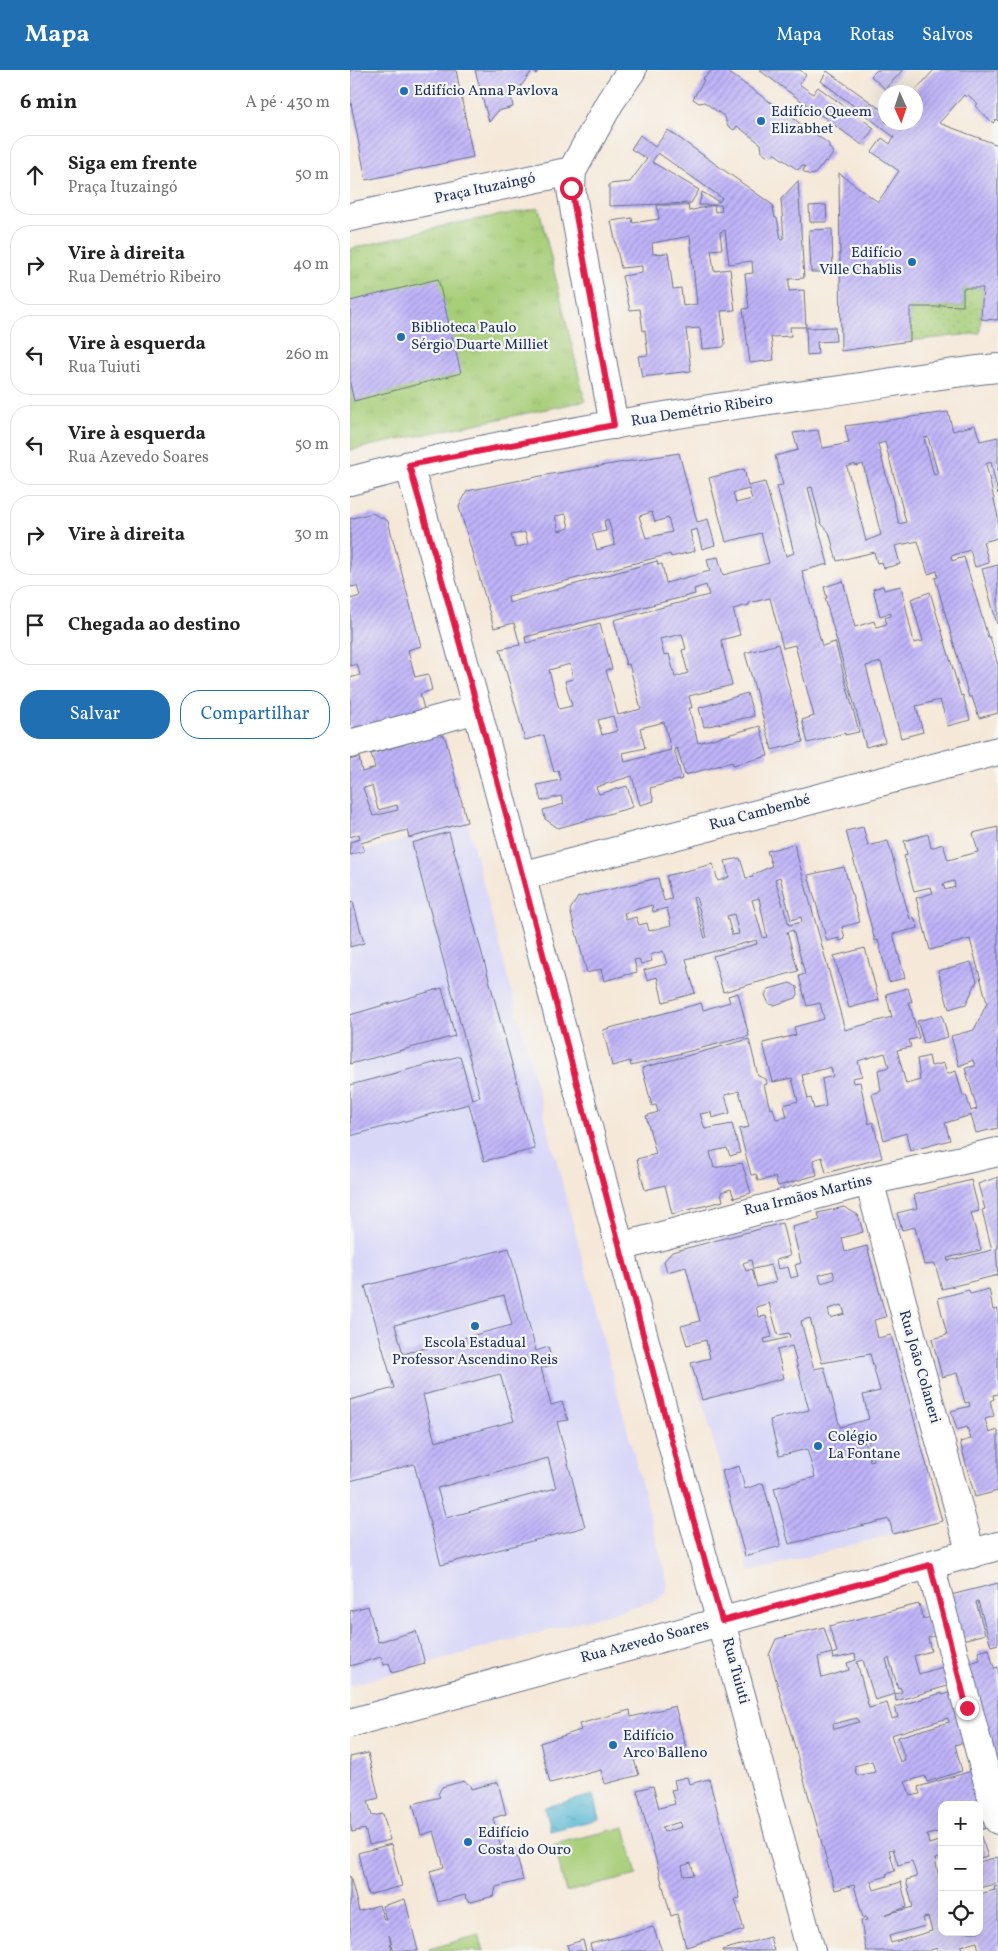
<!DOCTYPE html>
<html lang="pt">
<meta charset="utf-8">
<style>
:root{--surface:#fff;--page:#f2f2f2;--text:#222;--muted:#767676;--line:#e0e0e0;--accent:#1f6fb2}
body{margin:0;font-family:Vollkorn,serif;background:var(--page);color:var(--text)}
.controls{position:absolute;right:15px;bottom:15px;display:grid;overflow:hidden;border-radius:10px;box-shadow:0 5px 20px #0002}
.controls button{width:45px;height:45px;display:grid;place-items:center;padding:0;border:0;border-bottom:1px solid var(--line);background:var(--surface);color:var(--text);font:25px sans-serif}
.compass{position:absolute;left:528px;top:15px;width:45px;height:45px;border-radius:50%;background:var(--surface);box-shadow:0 5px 20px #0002;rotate:177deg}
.stop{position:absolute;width:15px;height:15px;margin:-11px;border:4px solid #e11d48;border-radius:50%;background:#fff}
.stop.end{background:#e11d48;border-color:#fff;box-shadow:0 1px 5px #0008}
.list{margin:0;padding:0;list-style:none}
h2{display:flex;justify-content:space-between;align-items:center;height:65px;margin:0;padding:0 20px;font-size:21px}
h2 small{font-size:16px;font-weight:400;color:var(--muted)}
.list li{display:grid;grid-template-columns:32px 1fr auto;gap:15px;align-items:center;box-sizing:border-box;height:80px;margin:0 10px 10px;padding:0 10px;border:1px solid var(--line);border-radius:20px}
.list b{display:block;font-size:19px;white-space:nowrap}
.list p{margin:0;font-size:16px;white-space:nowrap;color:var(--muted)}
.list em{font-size:16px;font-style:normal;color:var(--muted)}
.actions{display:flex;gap:10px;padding:15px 20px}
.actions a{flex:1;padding:11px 0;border:1px solid var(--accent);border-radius:20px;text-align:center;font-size:18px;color:var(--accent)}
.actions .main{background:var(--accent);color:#fff}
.icon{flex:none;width:28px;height:28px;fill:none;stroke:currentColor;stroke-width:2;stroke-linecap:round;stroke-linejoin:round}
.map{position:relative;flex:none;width:648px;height:1881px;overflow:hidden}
header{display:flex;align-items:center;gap:30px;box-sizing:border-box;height:70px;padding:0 25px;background:var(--accent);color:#fff}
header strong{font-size:24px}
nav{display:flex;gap:28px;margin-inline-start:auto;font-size:18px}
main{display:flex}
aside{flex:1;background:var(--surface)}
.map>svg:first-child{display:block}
</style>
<header>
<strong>Mapa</strong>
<nav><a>Mapa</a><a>Rotas</a><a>Salvos</a></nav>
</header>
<main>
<aside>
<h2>6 min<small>A pé · 430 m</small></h2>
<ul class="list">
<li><svg class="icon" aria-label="ahead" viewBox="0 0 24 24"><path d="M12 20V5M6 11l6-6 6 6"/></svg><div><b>Siga em frente</b><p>Praça Ituzaingó</p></div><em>50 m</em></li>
<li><svg class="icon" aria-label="right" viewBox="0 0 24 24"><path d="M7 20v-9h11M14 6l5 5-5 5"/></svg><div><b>Vire à direita</b><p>Rua Demétrio Ribeiro</p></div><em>40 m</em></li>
<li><svg class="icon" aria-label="left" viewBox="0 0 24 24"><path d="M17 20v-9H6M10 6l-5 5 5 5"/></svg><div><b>Vire à esquerda</b><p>Rua Tuiuti</p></div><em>260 m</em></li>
<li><svg class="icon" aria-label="left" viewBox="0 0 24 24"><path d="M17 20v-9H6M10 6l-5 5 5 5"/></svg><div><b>Vire à esquerda</b><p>Rua Azevedo Soares</p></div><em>50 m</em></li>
<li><svg class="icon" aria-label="right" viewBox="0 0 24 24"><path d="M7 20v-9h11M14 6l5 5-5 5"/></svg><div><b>Vire à direita</b></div><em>30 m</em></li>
<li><svg class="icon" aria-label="arrive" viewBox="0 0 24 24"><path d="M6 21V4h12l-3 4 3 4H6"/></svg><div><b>Chegada ao destino</b></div></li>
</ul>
<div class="actions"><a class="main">Salvar</a><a>Compartilhar</a></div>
</aside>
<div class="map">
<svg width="648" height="1881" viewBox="0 0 648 1881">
<defs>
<pattern id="park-tufts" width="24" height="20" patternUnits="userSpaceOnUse" patternTransform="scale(1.25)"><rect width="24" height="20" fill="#a7ce78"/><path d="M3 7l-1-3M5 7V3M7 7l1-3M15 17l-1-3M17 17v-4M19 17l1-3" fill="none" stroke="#8fb16a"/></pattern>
<pattern id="garden-dots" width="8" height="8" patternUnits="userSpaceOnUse" patternTransform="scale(1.25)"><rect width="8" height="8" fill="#a7ce78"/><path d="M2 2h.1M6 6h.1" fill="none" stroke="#8fb16a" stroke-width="1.8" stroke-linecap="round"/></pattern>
<pattern id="water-ripples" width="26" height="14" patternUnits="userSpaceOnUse" patternTransform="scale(1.25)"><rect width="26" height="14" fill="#56b7d4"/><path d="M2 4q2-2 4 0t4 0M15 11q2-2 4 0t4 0" fill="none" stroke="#4695af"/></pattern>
<pattern id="building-hatch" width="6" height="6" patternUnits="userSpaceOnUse" patternTransform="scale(1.25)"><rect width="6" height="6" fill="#c0b4f9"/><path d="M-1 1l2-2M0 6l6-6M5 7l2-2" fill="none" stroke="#9b93cd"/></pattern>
</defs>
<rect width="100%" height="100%" fill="#f6f6f2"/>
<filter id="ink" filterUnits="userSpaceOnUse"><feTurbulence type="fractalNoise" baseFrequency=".02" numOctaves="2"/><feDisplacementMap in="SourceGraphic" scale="10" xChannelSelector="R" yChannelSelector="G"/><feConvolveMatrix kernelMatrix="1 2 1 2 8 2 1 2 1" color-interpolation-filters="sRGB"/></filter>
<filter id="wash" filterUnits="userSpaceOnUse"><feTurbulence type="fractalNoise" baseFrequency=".0096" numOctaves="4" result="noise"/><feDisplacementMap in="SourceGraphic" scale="20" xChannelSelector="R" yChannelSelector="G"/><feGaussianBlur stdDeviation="1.12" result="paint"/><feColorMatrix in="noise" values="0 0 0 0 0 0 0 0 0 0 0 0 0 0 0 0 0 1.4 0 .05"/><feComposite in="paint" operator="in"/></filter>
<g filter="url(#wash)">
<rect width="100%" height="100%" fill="#f5e8d8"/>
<!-- built -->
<path fill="#d8d7f8" d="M117,752L317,1510V1521L307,1530L0,1615V785Z
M545,1277L592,1451L400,1502L352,1330Z"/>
<!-- grass -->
<path fill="#a7ce78" stroke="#617e6b" d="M275,1757L287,1805L216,1822L204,1774Z
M129,1865L134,1881H79V1879Z"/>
<!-- park -->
<path fill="url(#park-tufts)" stroke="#617e6b" d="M189,138L235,331L0,380V179L102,154Z"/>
<!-- garden -->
<path fill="url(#garden-dots)" stroke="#617e6b" d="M613,218H633L630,263L560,271V237L613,236Z"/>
<!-- water -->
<path fill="url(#water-ripples)" stroke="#387399" d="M243,1725L249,1749L200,1761L194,1737Z"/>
<g id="blocks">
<!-- building -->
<path fill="url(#building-hatch)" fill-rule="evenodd" d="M0,0H106L123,87L16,110L0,28Z
M125,0H189L186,4L182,1L166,23L161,25L163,37L148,41L139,52Z
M362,0H375L479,74V78L484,82L477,92L475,91L465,104L459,105L453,101L455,97L452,95L448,100L425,84L420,87L412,82L411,74L387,56L384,60L377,55L375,47L354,32L349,33L343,29L354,10L352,9Z
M409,0H450L456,5L449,14L463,24L468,17L524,58L512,75Z
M527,0H553L535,19L521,6Z
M584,0H648V51L646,49L643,53L625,36L628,34L618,25L616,27L614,25L589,53L648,75V250L631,249L633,218H613V236L589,235L590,237H560V271L491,281L489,103L528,132L549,101L522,82L532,68L540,74L544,67L471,11L477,1L536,43V52H566V22H564Z
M318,60L424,136L423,138L425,148H427L431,169H434L431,129L448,111L454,208L439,209V221L454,220L456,257H440L441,266L421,267L424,290L400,293L393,239L399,238L395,204L403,203L402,191L379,194L375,160L370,162L372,179L361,180L364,201L380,199L385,240L371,241L375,274L373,277L352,279L350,258L336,259L341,301L292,307L288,286L298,285L295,260L293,261L290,239L280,240L272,206L292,203V196L271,198L261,151L282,148L283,153L309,149L307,135H338L339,141L364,135L365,142L372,141L371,135H349L352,122L369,132L372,128L308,83L302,92L349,120L341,133L259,136V114L280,112L297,89L281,79L290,65L305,77ZM340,166L347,234L333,236L331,218L323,219L318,183L303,184L302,173Z
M476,135L477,152H460L459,136Z
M482,159L483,202H461L459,160Z
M88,209L111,303L4,331L0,314V231Z
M485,257L486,271L467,272L468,284L457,285L456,258Z
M598,342L603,361L625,355L630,371L648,367V424L641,392L636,394L648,447V468L633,472L639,493L625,497L620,480L601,486L602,491L614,487L638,567H640L648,595V643L629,648L622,627H619L585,508L588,507L587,501L578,504L568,471L545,476L550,494L534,498L532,492L527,493L524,482L487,491L479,462L471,453L462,417L458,418L478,494L452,501L472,576L485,572L509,662L495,665V663L458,673L452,650L464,646L445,575L433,578L420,528L399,533V535L383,539L390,565L371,570L382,615L339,626L342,638H339L348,673L410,656L418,686L383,695L382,692L335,705L327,678L324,679L332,709L300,718L304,731L290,735L282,706L246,717L249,724L277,716L283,737L208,758L195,749L193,740L214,734L211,726L191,731L187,715L211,710L208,700L204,702L194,665L175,670L150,579L170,575L164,553L144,558L109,437L117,421L196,405L329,383L347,452L358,449L365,475L352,479L347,459L340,461L345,481L321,487L320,484L158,526L159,533L307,491L308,495L312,494L316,513L360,501L357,489L368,487L373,505L419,493L411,463L376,472L359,408L394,399L398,416L415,412L436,486L444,483L427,416L433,415L425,386L448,380L443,363L468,360L472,378H474L499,373L495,356ZM578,367L588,404L584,405L574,368ZM535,372L556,452L549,454L528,374ZM505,394L506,396L513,394L531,465L516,471L497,397ZM399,419L402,429L386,433L383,423ZM302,442L305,452L318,448L322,462L296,468L289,446ZM216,444L219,458L209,461L205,446ZM258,449L265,475L247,480L242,464L256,461L254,451ZM175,462L178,474L165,478L161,465ZM356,515L359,525L264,550L276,595L279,594L291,639L268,645L256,600L262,599L250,553L176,573L175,567L345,524L344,519ZM332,564L336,579L332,580L338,603L325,607L319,584L314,585L310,569ZM220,594L223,609L215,611L222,636L209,639L199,600ZM263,646L267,661L252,665L248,650ZM314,652L321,680L275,692L273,683L295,678L290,658Z
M22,443L38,451L71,576L58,580L65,607L78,604L82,620L70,624L74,639L0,659V608L10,605L7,594L0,596V529L10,526L7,516L0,517V449Z
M648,495V554H647L632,499Z
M493,511L505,557L524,551L526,557L537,554L535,548L541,546V543L530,546L523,519L533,516L534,520L551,516L564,573L573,571L561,529L580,522L611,626L613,625L620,650L598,656L590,630L566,636L573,662L551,668L531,592L516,596L535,672L516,677L475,528H477L474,517Z
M428,574L453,672L422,680L395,583Z
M397,623L404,646L354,657L349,638Z
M90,664L95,667L117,752L59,768L57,760L11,773L14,781L0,785V772L10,769L9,764L0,767V690L9,687L12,702L25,698L21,684ZM22,716L28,740L47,735L48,740L23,746L13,718Z
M513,757L518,776L538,771L560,849L564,847L568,858L543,864L555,908L539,912L528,870L525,871L496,761Z
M648,757V1058L626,1063L621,1045L595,1053L600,1070L560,1081L556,1063L534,1070L522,1024L531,1021L528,1000L539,997L535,983L508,991L512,1006L502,1008L503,1013L510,1012L519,1054L523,1052L532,1088L476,1103L472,1087L463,1090L467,1105L428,1116L425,1107L408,1111L406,1104L401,1105L389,1059L399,1057L389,1021L375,1025L380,1043L362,1048L361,1042L350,1044L355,1059L382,1054L390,1083L380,1086L377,1078L360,1082L364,1098L392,1093L401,1123L384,1128L381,1119L371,1122L373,1131L322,1144L315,1115L295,1120L287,1089L306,1084L296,1046L308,1042L306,1035L302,1036L292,998L399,969L408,1006L416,1009L417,1014L414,1015L420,1039L423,1038L426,1049L437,1047L434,1035L448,1031L442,1008L423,1012L413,973L446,965L444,957L474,949L470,933L457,936L449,906L455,904L443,860L437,862L448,901L373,922L363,886L407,874L406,870L336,889L345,923L313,932L307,907L297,910L294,900L317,894L313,881L300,885L302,891L291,894L289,889L284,890L287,902L254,911L251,899L237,903L220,840L228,827L308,808L314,831L322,829L316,806L363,794L368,811L379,807L375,791L390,788L396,808L403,807L402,805L422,796L417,781L444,774L495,960L542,947L536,924L558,918L562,932H559L569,968L559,970L561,977L547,980L556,1014L570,1010L567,989L579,986L581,996L594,993L597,1004L606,1001L613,1026L616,1025L621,1041L627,1039L615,998L625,996L623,990L609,996L601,966L624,960L637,933L620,869L580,880L566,828L583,823L581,817L564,821L554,786L557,785L554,771L578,764L581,778L593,774L598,790L628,782L623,763ZM430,807L441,850L451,847L452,852L439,855L425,809ZM604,811L605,817L595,820L593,814ZM346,827L357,867L355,868L343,828ZM409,828L417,867L413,868L402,830ZM302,835L303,842L317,838L321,855L299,861L297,853L289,855L286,847L276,850L274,843ZM384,844L389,864L382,865L377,846ZM481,997L483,1006L472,1009L476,1036L464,1039L461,1028L458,1029L452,1005Z
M99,762L185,1079L134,1091L119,1034L0,1066V1015L110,986L122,1029L130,1027L62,773Z
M494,797L510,852L492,857L495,869L490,871L489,868L477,871L458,805Z
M3,832L14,873L0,877V833Z
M515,878L529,930L499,938L484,886Z
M621,892L627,911L616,934L599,939L588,901Z
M440,913L447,917L448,924L446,928L424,935L419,934L415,925L419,919Z
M92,918L105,966L0,994V945Z
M388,923L399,966L281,996L280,991L262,996L253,960L351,933L353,940L380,932L378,926Z
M592,945L598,967L574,973L567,951Z
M648,1107V1178L646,1179L648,1205L592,1219L585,1194L574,1195L565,1157L552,1160L547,1143L567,1138L564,1125L621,1110L629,1141L621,1143L631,1180L597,1188L598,1191L642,1180L632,1140L635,1139L628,1114Z
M494,1137L508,1145L513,1162L492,1168L495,1182L517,1176L536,1247L524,1250L528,1268L541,1265L592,1451L543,1464L539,1449L439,1474L424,1418L465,1407L457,1379L429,1386L420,1350L459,1340L442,1276L427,1280L434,1308L352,1330L341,1293L360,1288L356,1270L337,1275L331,1256L350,1251L336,1197L317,1202L314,1191L322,1182L432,1153L440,1186L426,1190L428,1199L438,1197L441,1208L448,1206L445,1195L451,1193L442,1157L470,1150L468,1143ZM401,1190L403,1199L421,1195L426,1212L407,1217L402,1199L396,1201L393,1193ZM483,1201L485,1209L471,1213L469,1205ZM419,1233L428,1265L439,1263L440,1267L415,1273L414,1269L422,1267L416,1246L409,1247L406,1237ZM492,1235L495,1244L480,1248L478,1239ZM460,1248L472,1293L520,1284L530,1321L513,1325L519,1349L490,1357L474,1297L464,1299L455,1267L451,1251ZM516,1363L523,1390L520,1391L512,1364Z
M159,1178L186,1281L198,1277L203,1295L191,1298L201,1335L212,1332L218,1350L207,1352L235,1457L91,1495L64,1394L0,1411V1330L44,1318L15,1216ZM154,1225L162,1255L53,1284L45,1255ZM150,1304L164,1351L85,1372L73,1325ZM198,1388L206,1418L96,1448L87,1418Z
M639,1219L643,1240L648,1239V1324L643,1325L644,1329L640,1331L644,1346L635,1349L639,1363L648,1360V1421L625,1427L610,1372L621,1369L617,1357L607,1360L601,1341L620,1336L619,1332L615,1333L607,1303L592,1307L582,1269L597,1265L588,1228L619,1220L620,1224Z
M389,1396L395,1419L413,1413L431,1476L395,1486L372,1401Z
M648,1513V1574L641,1576L628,1531L626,1532L635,1564L609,1571L597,1526Z
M569,1534L573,1549L582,1547L587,1565L578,1568L581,1581L564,1586L569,1604L596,1596L601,1615L546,1631L545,1624L525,1630L513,1590L507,1592L519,1638L537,1633L542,1649L548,1647L545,1637L592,1623V1625L603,1622L617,1671L605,1675L612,1701L577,1712L575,1706L555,1712L561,1726L570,1724L568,1717L625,1700L640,1757L629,1760V1735H592V1761L577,1765L579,1774L592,1770V1787L585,1789L590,1812L592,1811V1862H629V1824L645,1820L644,1817L648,1816V1881H629L627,1872L611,1876L612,1881H587V1878L578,1881H516L511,1851L517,1850L516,1847L513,1848L504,1815L485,1820L419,1585L426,1569L474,1557L482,1583L468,1587L472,1608L499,1600L497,1593L506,1590L505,1584L483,1589L482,1584L487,1582L479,1556ZM539,1588L548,1618L550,1617L552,1622L545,1624L536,1589ZM507,1648L509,1652L484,1659L483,1654ZM598,1648L599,1652L548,1667L555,1690L550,1692L541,1665ZM522,1691L525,1702L507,1706L504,1696ZM543,1779L548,1795L562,1791L567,1807L556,1810L563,1837L533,1845L557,1837L551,1812L524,1820L521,1811L537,1806L536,1804L545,1801L539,1780ZM578,1847L582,1861L541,1873L539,1866L575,1856L573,1848Z
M18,1536L28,1572L66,1561L75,1594L42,1603L39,1593L34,1595L31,1587L0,1596V1541Z
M639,1579L644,1598L648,1597V1707L616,1594L630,1590L628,1582Z
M325,1636L336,1677L284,1690L289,1705L255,1714L251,1700L200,1713L190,1673L231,1660L229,1654L280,1640L281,1647Z
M18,1683L29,1728L18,1731L22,1746L33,1744L40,1770L19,1775L15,1759L2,1762L0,1754V1687Z
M337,1707L339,1714L359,1709L390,1828L385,1829L394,1860L336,1877L327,1844L321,1846L287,1720L303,1716L309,1738L325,1734L321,1720L326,1719L324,1710ZM330,1752L332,1757L314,1762L312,1757ZM341,1793L344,1805L334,1806L332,1796Z
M114,1711L120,1715L121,1719L148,1712L156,1744L143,1748L152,1782L165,1778L173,1810L146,1817L144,1826L121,1832L116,1829L115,1825L88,1832L80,1801L94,1797L84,1761L71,1765L63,1734L90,1727L88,1724L92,1717Z
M629,1761L638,1787L629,1789Z
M41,1774L52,1816L18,1825L8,1783Z
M648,1787V1813L629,1818V1792Z
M0,1806L9,1841L29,1835L34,1850H36L32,1836L55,1829L68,1881H44L39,1865L42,1881H0Z
M303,1857L312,1881H242L240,1874Z
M420,1867L424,1881H372V1880Z
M233,1870L236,1881H219L217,1875Z"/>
</g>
</g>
<g filter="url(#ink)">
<use href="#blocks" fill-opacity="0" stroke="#677089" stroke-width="1"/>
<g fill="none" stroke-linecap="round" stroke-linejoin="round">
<!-- street casing -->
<g stroke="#677089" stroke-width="30">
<path id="street" d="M222,101L260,32L282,0
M0,147L222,101L221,118L225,143L264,355
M0,674L127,639
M171,806L648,681
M519,1111L621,1484
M270,1177L519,1111L648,1082
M580,1495L648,1750"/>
</g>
<!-- secondary casing -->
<g stroke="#677089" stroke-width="30">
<path id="secondary" d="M59,395L127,639L324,1381L461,1881
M0,411C151,371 306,346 461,324C523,316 585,304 648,298
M0,1653L648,1476"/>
</g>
<!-- street -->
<use href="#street" stroke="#fff" stroke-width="28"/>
<!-- secondary -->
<use href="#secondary" stroke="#fff" stroke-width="28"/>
</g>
</g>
<g fill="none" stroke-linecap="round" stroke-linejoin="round" filter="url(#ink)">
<!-- route -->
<path stroke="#e11d48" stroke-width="6" d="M221,118L264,355L59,395C171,778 262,1167 372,1551L580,1495L617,1638"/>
</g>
<!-- markers -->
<g fill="#1f6fb2" stroke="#f6f6f2" stroke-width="2">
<circle cx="54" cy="21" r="5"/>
<circle cx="411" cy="51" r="5"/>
<circle cx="562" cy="192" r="5"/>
<circle cx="51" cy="267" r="5"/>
<circle cx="125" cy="1256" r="5"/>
<circle cx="468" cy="1376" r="5"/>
<circle cx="263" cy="1675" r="5"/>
<circle cx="118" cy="1772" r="5"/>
</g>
<g text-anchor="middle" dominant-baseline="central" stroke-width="4.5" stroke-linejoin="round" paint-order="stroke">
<!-- poi labels -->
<g font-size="15" fill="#1b2f5e" stroke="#f6f6f2" text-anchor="start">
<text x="64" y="21">Edifício Anna Pavlova</text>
<text x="421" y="42">Edifício Queem<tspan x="421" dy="17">Elizabhet</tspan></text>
<text x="552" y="183" text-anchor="end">Edifício<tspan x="552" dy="17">Ville Chablis</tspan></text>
<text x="61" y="258">Biblioteca Paulo<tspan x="61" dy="17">Sérgio Duarte Milliet</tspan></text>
<text x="125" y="1273" text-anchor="middle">Escola Estadual<tspan x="125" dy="17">Professor Ascendino Reis</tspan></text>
<text x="478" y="1367">Colégio<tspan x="478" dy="17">La Fontane</tspan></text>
<text x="273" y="1666">Edifício<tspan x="273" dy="17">Arco Balleno</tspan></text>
<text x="128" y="1763">Edifício<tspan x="128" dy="17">Costa do Ouro</tspan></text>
</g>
<!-- street labels -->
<g font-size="15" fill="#1b2f5e" stroke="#f6f6f2">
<text transform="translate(135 119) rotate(-12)">Praça Ituzaingó</text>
<text transform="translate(352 341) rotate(-9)">Rua Demétrio Ribeiro</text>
<text transform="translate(410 743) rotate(-15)">Rua Cambembé</text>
<text transform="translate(458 1126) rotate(-14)">Rua Irmãos Martins</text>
<text transform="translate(569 1297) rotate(74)">Rua João Colaneri</text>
<text transform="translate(295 1572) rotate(-15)">Rua Azevedo Soares</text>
<text transform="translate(385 1601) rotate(75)">Rua Tuiuti</text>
</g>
</g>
</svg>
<div class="controls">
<button>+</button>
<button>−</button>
<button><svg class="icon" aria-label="locate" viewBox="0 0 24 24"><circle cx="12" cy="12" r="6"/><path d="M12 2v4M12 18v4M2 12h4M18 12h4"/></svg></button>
</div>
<svg class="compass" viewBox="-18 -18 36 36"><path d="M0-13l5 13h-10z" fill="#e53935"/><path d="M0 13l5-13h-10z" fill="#767676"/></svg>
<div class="stop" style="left:221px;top:118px"></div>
<div class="stop end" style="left:617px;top:1638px"></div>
</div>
</main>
